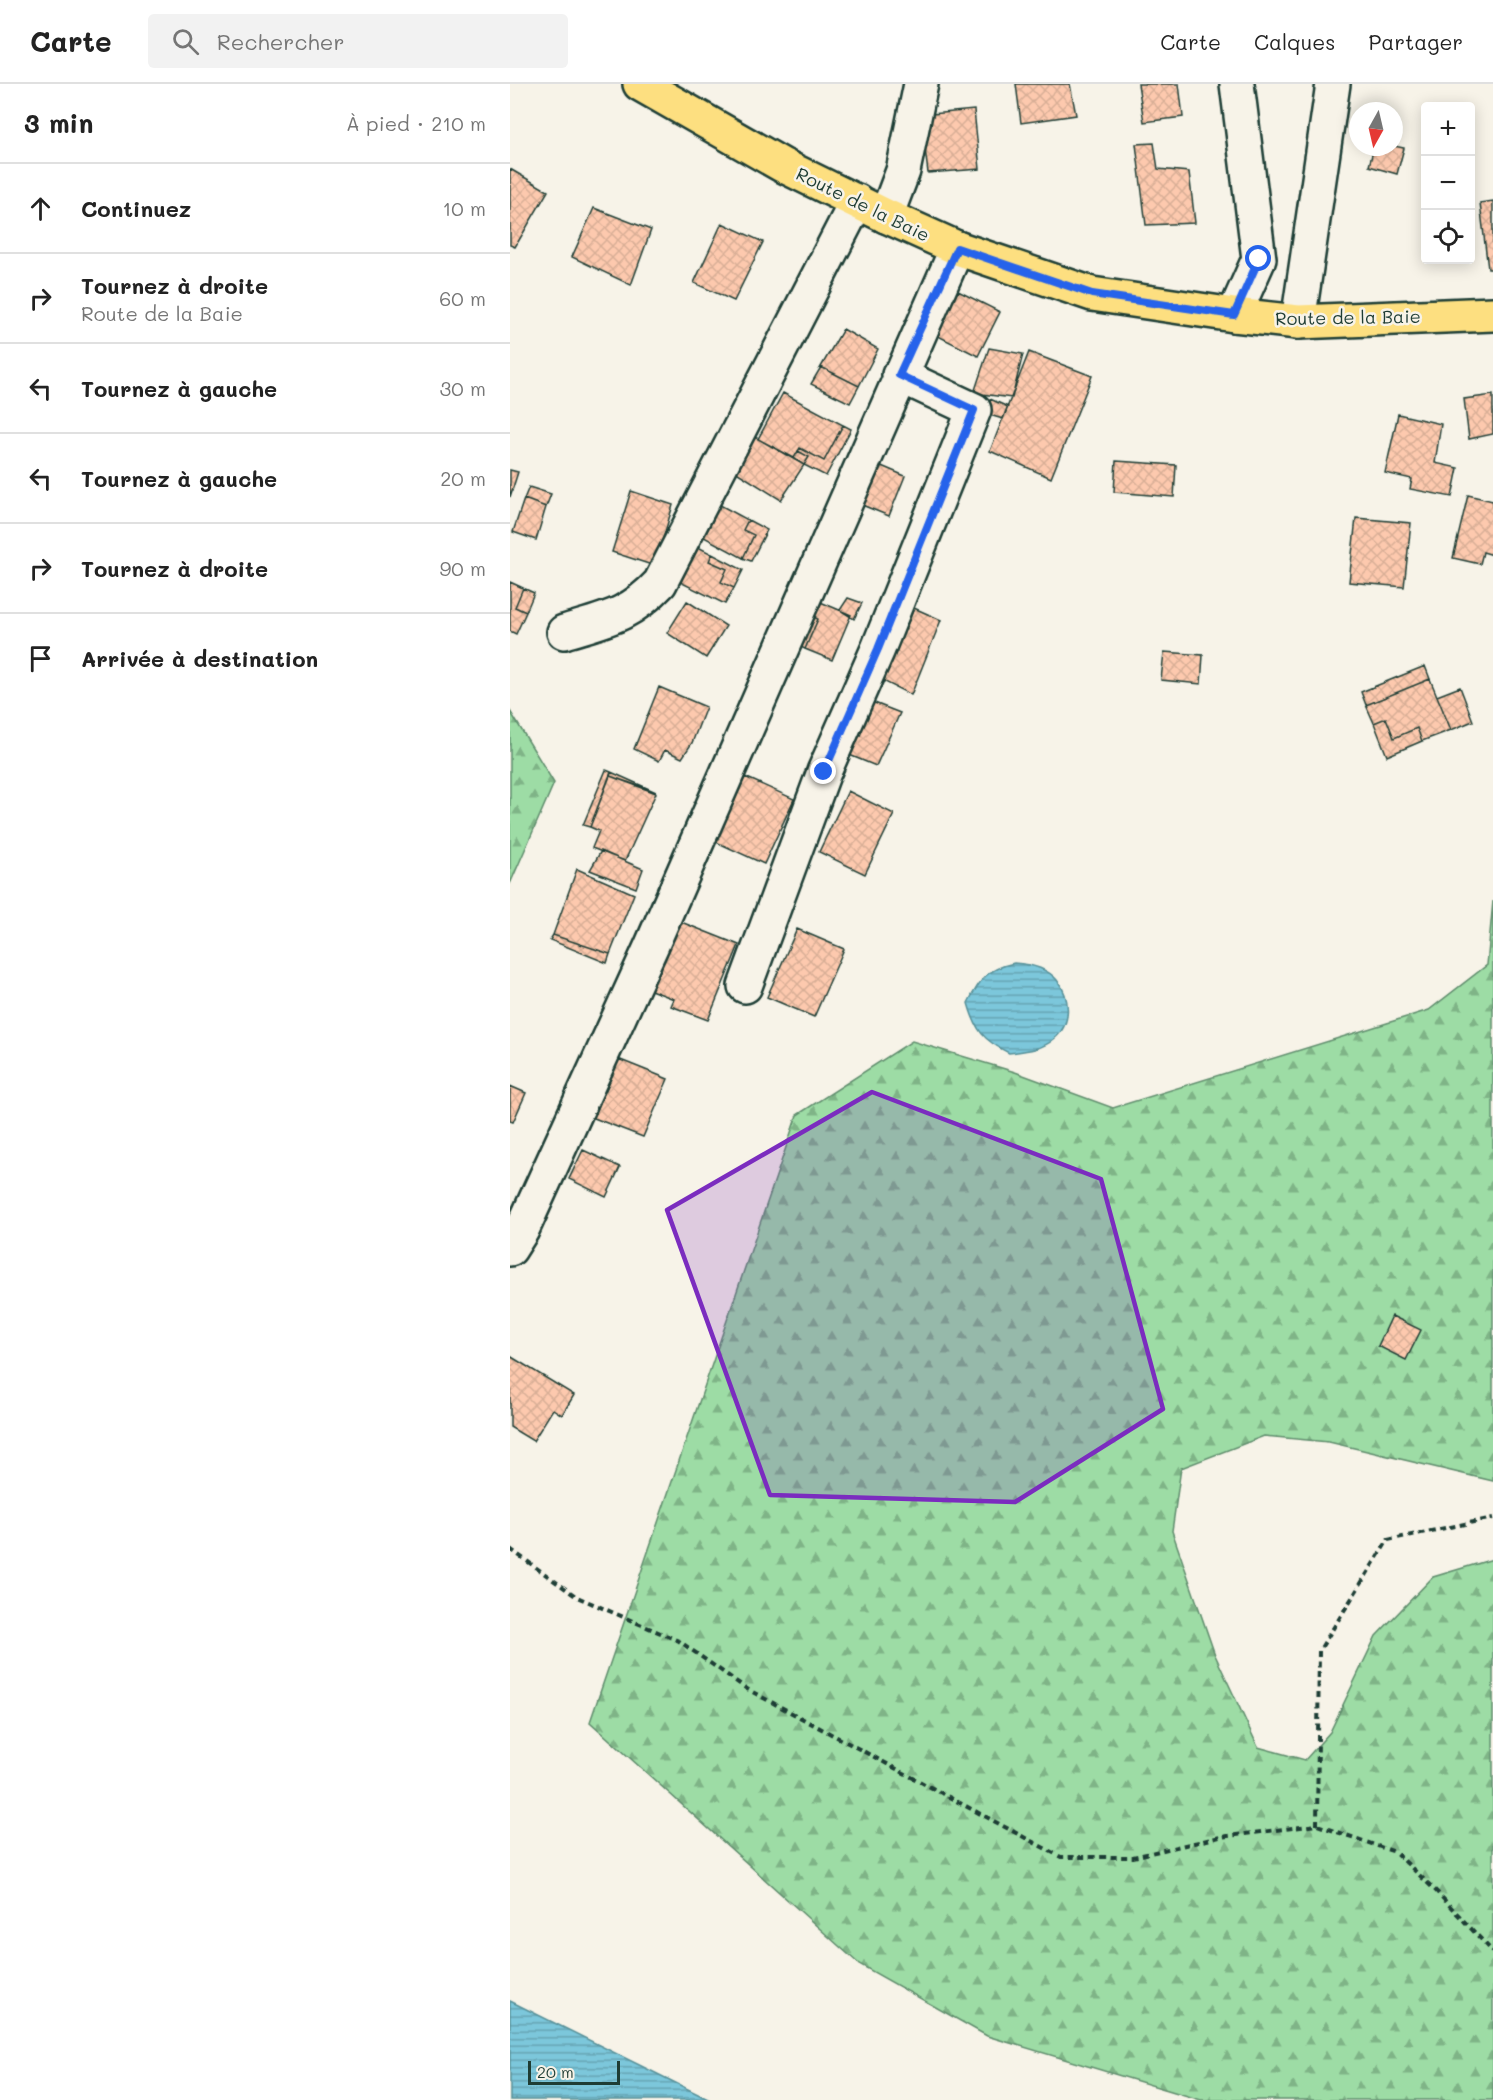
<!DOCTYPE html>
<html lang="fr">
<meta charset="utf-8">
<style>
:root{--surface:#fff;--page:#f2f2f2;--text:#222;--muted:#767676;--line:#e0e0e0}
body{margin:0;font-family:Mali,sans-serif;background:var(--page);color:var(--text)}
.controls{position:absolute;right:18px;top:18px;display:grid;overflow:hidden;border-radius:6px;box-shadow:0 3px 15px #0003}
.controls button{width:54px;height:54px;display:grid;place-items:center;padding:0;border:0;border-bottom:2px solid var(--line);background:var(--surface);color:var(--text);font:30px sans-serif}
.compass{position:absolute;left:839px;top:18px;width:54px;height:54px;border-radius:50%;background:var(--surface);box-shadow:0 3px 15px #0003;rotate:188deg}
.scale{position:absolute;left:18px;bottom:15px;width:92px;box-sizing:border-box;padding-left:6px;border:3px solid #1f3d34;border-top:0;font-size:16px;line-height:21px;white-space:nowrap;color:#1f3d34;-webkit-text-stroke:4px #f7f3e8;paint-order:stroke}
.stop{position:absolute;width:18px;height:18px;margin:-14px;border:4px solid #2563eb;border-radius:50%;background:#fff}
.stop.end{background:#2563eb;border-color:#fff;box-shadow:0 2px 6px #0008}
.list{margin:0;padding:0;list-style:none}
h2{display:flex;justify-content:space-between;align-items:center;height:78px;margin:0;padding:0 24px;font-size:26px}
h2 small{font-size:20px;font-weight:400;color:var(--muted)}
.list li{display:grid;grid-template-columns:39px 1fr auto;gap:18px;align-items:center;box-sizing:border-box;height:90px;padding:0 24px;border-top:2px solid var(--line)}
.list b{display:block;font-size:22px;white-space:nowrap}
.list p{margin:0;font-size:20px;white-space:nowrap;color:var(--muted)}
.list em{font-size:20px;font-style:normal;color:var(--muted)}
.icon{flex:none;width:33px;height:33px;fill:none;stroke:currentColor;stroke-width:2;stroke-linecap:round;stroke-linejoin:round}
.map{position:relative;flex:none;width:983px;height:2016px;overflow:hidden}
header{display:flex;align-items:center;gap:36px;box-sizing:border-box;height:84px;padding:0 30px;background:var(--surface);border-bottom:2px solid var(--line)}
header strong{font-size:28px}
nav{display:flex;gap:33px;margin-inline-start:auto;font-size:21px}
.search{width:420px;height:54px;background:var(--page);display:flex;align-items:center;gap:15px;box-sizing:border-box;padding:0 21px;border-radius:6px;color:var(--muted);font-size:22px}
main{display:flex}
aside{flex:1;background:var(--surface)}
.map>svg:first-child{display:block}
</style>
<header>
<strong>Carte</strong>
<div class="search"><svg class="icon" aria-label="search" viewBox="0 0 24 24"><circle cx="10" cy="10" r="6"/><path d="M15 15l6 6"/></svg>Rechercher</div>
<nav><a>Carte</a><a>Calques</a><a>Partager</a></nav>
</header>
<main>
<aside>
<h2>3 min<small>À pied · 210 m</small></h2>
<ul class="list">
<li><svg class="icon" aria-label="ahead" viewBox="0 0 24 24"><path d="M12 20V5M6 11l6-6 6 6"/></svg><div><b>Continuez</b></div><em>10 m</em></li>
<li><svg class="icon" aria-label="right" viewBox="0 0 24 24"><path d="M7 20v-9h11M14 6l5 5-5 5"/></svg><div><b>Tournez à droite</b><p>Route de la Baie</p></div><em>60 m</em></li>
<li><svg class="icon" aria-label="left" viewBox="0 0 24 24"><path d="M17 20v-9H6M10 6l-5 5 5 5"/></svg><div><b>Tournez à gauche</b></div><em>30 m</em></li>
<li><svg class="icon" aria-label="left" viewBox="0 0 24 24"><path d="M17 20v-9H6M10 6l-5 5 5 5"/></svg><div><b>Tournez à gauche</b></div><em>20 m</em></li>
<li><svg class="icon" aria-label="right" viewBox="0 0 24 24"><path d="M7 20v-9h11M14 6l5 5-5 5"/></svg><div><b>Tournez à droite</b></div><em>90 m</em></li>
<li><svg class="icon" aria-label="arrive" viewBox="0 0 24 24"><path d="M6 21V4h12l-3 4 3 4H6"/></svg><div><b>Arrivée à destination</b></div></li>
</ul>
</aside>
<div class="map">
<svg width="983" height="2016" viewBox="0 0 983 2016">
<defs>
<pattern id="forest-firs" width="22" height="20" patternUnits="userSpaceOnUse" patternTransform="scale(1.5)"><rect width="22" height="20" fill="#9ddca5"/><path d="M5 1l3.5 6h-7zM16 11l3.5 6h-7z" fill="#7fb487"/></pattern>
<pattern id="water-rules" width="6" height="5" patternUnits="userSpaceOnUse" patternTransform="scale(1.5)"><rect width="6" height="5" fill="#7cc7db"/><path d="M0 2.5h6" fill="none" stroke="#65a3b2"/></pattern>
<pattern id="building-cross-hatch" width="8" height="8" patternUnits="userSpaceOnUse" patternTransform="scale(1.5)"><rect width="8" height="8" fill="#fdc9ae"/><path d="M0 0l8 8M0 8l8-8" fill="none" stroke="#d8ae96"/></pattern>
</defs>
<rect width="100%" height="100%" fill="#f7f3e8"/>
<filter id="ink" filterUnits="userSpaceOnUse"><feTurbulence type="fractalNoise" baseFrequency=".0167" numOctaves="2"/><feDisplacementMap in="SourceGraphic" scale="12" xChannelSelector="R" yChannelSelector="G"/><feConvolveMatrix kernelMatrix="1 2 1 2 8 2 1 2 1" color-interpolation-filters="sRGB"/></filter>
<g filter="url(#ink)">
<!-- forest -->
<path fill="url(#forest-firs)" stroke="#5e8c6c" stroke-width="1.5" d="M0,627L44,699L0,800Z
M983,817V1397L819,1358L754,1352L671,1384L662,1447L705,1571L748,1663L795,1676L820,1648L866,1552L923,1493L983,1475V2016H691L477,1952L349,1880L80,1638L287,1031L402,957L505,988L603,1024L919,926L977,881Z"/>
<!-- water -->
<path fill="url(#water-rules)" stroke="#579098" stroke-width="1.5" d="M504,879C519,880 537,884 547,896C561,914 562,940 544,955C532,966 515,967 499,969C473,956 466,947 458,919C470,895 477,885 504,879Z
M0,1917L200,2016H0Z"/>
<!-- building -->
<path fill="url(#building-cross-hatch)" stroke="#1f3d34" stroke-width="1.5" d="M506,0H560L566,31L511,39Z
M628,0H669L673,33L634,38Z
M464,26L470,85L418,89L411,31Z
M644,59L648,85L679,88L685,139L636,141L626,60Z
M884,62L894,64L887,90L859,82L864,63Z
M0,85L38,107L5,163L0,161Z
M983,117V185H978L970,119Z
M84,124L141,146L121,201L62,173Z
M212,139L253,158L224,217L184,199Z
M448,207L490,228L468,272L426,251Z
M333,245L368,265L349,302L311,283Z
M479,264L513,270L502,314L464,309Z
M519,268L582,292L541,394L480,367Z
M311,283L349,302L340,319L301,300Z
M273,309L333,341L314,377L290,364L284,374L248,355Z
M983,311V350L959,355L954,315Z
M480,315L498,323L493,335L476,330Z
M888,330L931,340L925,379L948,384L942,413L900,405L902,395L875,389Z
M333,341L341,345L316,392L294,381L299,373L288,367L290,364L314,377Z
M243,352L294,381L271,416L220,384Z
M288,367L299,373L294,381L284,374Z
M606,377L666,381L664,413L604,408Z
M369,381L395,392L379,432L352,421Z
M0,386L8,388L0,413Z
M19,403L41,410L36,423L14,415Z
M121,407L163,421L145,482L102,468Z
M958,411L983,417V471L973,468L970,480L943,474Z
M14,415L36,423L26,456L3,448Z
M210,421L238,436L233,446L244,451L233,474L194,453Z
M846,434L901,439L894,503L839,498Z
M238,436L257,446L241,477L233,474L244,451L233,446Z
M188,463L202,470L199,477L217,485L211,498L224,504L215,520L170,498Z
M202,470L233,486L224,504L211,498L217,485L199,477Z
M0,498L13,504L5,523L16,528L6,550L0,547Z
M13,504L24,509L16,528L5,523Z
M301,514L341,531L322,576L295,565L308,535L295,529Z
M338,514L352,519L344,535L330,526Z
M177,517L216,542L196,574L157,549Z
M404,524L431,536L401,611L373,597Z
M295,529L308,535L295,565L282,559Z
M654,568L693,571L691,600L651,596Z
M915,582L920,595L856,621L851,608Z
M920,595L941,646L912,657L907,644L884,654L876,634L864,639L856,621Z
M149,603L196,623L182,659L172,674L155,666L149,677L124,665Z
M950,603L963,637L941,646L927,612Z
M362,618L390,629L366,682L337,670Z
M876,634L884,654L907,644L912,657L877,672L864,639Z
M96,686L101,688L80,743L73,741Z
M101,688L146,708L100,692Z
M100,692L146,709L115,777L82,764L89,747L80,743Z
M235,693L284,715L254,780L206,758Z
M338,707L384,730L355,790L309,768Z
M91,767L133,785L126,804L80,786Z
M67,785L124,810L100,870L43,851Z
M161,834L229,861L198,936L161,922L164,915L133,903Z
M287,845L334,865L304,933L257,913Z
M43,851L100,870L97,879L40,856Z
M108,975L158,995L133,1053L84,1034Z
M0,1002L16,1009L3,1038L0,1037Z
M73,1066L110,1083L96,1113L59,1095Z
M882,1232L911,1246L896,1276L868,1262Z
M0,1272L64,1311L52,1331L43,1325L23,1357L0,1343Z"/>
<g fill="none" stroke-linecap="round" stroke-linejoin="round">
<!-- minor casing -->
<g stroke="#1f3d34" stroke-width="38">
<path id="minor" d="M376,132L393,87L411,0
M724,231L749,175L727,0
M788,238L823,0
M54,548C96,535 119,532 150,499L347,117
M235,902L314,688L368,565L464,326L389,291
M0,1165L12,1146L141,863L447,164"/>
</g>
<!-- major casing -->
<g stroke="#1f3d34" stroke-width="38">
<path id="major" d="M130,0L272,81L376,132L447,164L582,210L724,231L788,238L983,230"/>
</g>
<!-- path -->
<path stroke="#1f3d34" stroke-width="4" stroke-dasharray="6 4.5" stroke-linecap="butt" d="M0,1465L67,1513L169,1557L237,1605L551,1773H623L710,1753L807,1741L885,1768L925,1806L983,1868
M807,1741L809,1567L878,1456L983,1434"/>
<!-- minor -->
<use href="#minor" stroke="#f7f3e8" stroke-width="33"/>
<!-- major -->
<use href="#major" stroke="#fddf80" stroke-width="33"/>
</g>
</g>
<g fill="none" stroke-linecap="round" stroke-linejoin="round" filter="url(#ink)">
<!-- route -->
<path stroke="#2563eb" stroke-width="8" d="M314,688L368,565L464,326L389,291L447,164L582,210L724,231L749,175"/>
</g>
<!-- marked area -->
<path fill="#7b2cbf" fill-opacity="0.2" stroke="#7b2cbf" stroke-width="4.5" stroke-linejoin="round" d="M362,1008L591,1095L653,1325L505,1418L260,1411L157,1126Z"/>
<g text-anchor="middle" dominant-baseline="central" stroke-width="5" stroke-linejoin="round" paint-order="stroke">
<!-- street labels -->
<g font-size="18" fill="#1f3d34" stroke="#f7f3e8">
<text transform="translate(353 120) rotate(26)">Route de la Baie</text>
<text transform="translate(838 233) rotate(-1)">Route de la Baie</text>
</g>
</g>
</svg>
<div class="controls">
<button>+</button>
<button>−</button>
<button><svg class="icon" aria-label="locate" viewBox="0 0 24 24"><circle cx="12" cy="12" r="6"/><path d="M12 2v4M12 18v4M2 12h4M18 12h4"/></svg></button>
</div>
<svg class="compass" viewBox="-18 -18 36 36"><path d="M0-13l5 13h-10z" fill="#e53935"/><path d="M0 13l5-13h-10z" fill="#767676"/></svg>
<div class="scale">20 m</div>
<div class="stop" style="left:749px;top:175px"></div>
<div class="stop end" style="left:314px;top:688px"></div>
</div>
</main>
